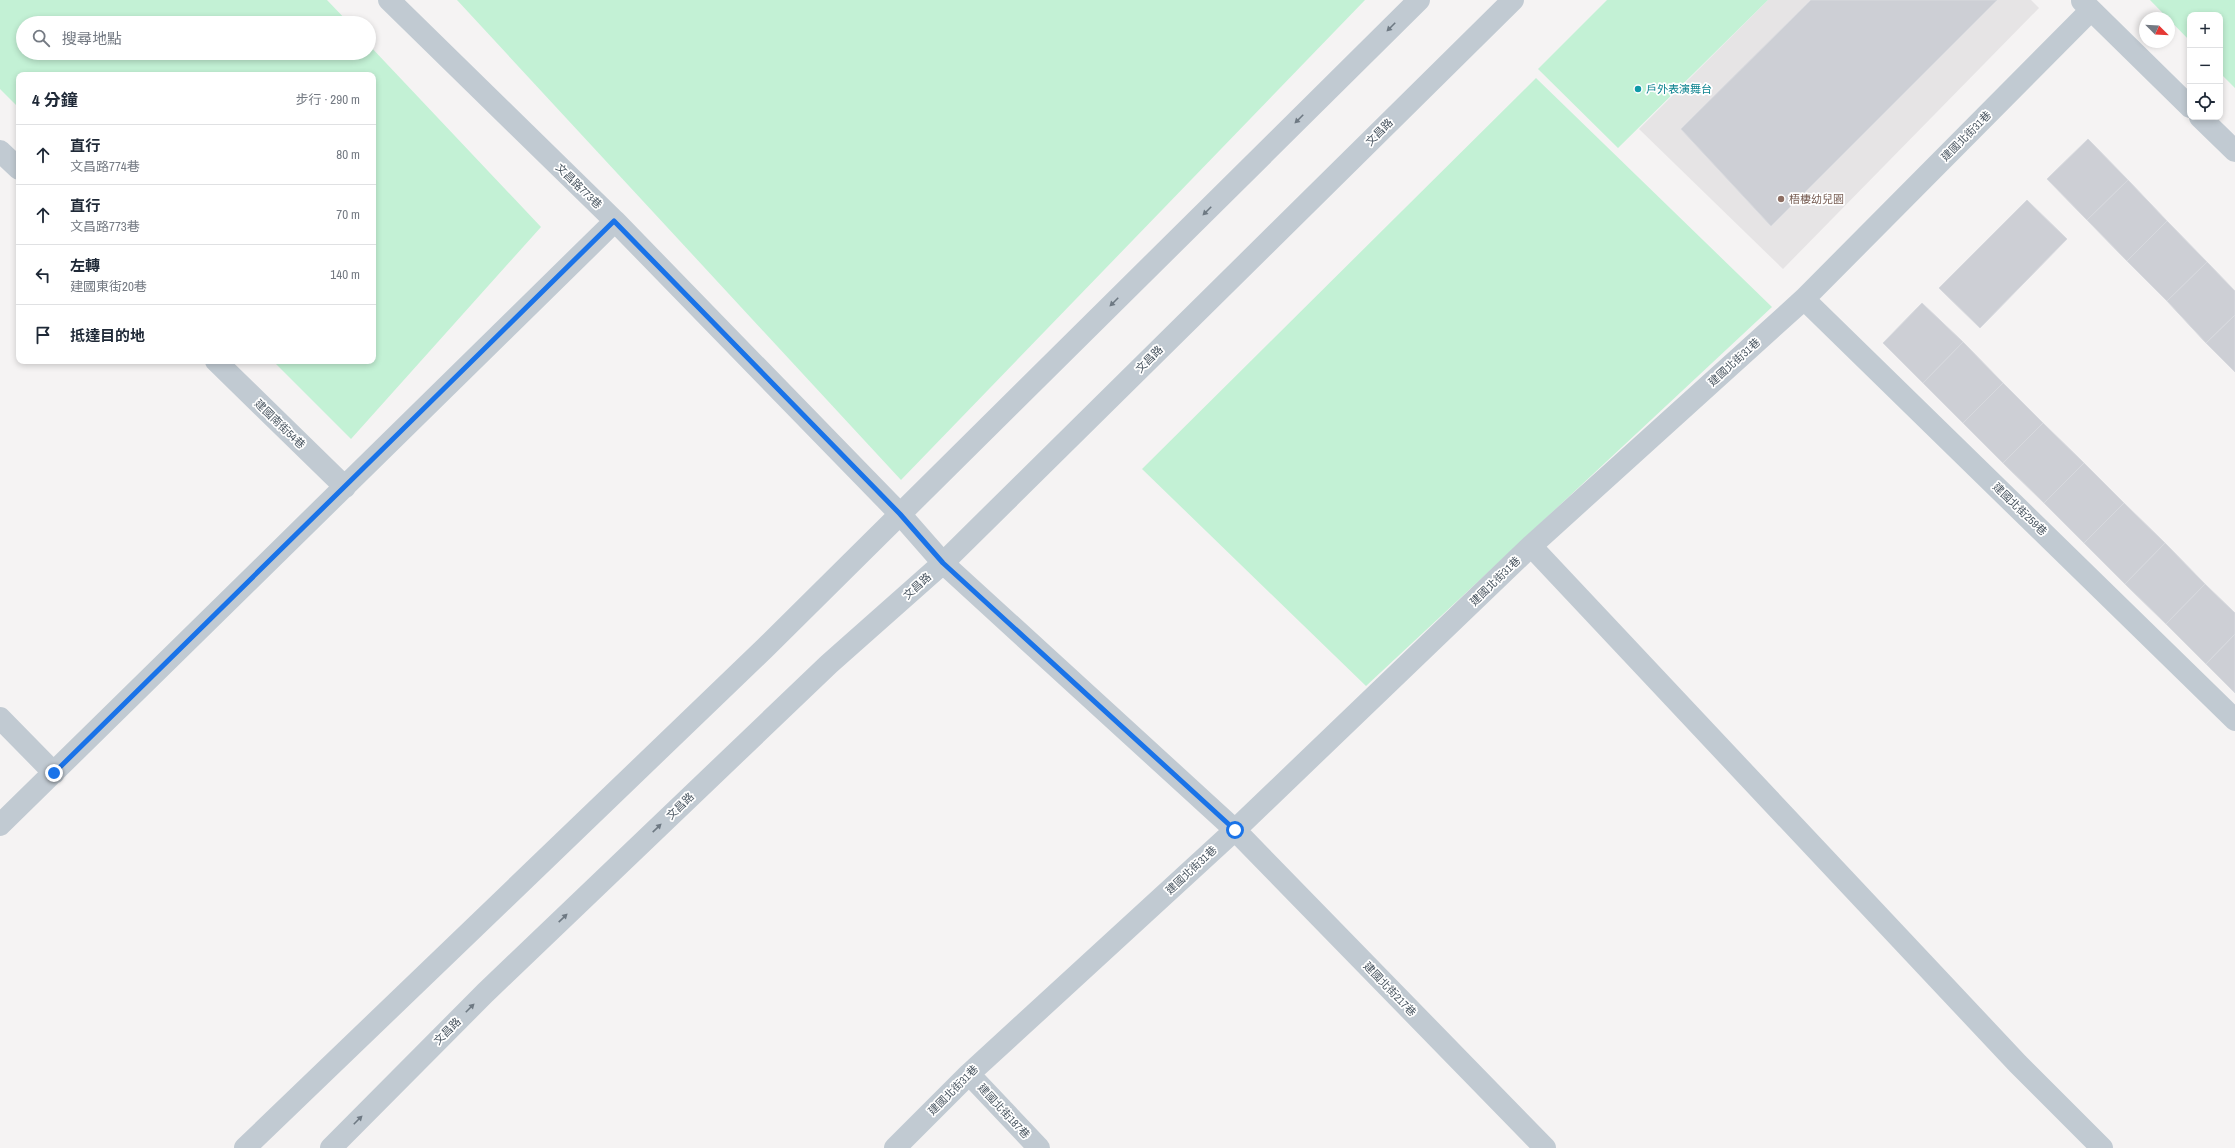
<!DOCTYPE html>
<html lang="zh-TW">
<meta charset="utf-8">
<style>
:root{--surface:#fff;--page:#f6f6f7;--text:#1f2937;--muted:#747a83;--line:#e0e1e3}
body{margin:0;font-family:"Archivo Narrow","Noto Sans TC",sans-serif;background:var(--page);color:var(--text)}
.controls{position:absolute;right:12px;top:12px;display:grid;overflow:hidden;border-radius:8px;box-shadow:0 2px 6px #0003}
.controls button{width:36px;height:36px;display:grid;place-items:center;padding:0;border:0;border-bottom:1px solid var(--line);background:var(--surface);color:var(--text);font:20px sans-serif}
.compass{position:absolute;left:2139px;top:12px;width:36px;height:36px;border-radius:50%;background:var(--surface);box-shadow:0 2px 6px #0003;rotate:114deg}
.stop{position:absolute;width:12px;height:12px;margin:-9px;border:3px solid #1a73e8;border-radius:50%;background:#fff}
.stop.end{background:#1a73e8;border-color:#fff;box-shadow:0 1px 4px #0008}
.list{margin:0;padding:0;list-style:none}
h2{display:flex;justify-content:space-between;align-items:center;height:52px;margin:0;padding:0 16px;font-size:17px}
h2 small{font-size:13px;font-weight:400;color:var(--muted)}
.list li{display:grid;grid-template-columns:26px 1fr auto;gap:12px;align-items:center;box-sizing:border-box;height:60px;padding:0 16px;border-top:1px solid var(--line)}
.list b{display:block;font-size:15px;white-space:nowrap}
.list p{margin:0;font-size:13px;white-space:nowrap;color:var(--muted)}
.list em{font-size:13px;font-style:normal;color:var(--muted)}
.icon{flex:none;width:22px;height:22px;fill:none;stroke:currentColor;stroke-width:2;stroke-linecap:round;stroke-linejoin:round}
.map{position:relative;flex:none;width:2235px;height:1148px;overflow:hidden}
.search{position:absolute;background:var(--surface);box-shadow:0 2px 6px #0003;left:16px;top:16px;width:360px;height:44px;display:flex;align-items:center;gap:10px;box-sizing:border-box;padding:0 14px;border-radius:22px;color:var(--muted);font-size:15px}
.panel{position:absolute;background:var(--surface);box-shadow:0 2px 6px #0003;left:16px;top:72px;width:360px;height:292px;border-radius:8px}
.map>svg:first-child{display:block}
</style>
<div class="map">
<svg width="2235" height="1148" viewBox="0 0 2235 1148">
<rect width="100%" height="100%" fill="#f5f3f3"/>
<!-- education -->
<path fill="#e6e4e5" d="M1768,0H2031L2039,8L1783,269L1639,129Z"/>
<!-- green -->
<path fill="#c3f1d5" d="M0,0H327L349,23H23V53H369V45L541,227L351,439L273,361H373V75H19V108L0,89Z
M457,0H1365L901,480Z
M1607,0H1768L1618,148L1538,69Z
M2150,0H2235V88L2220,73V15H2190V41Z
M1536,78L1772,307L1366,686L1142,469Z"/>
<!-- building -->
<path fill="#cdcfd5" stroke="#d7d9de" d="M1811,0H1997L1771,226L1681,129Z
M2088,139L2128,180L2087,220L2047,179Z
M2128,180L2167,221L2127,261L2087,220Z
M2027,200L2067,239L1980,328L1939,288Z
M2167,221L2207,262L2167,301L2127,261Z
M2207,262L2235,291V315L2206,343L2167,301Z
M1922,303L1963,342L1923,383L1883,343Z
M2235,315V372L2206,343Z
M1963,342L2003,383L1963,423L1923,383Z
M2003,383L2043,423L2003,463L1963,423Z
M2043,423L2084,463L2044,503L2003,463Z
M2084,463L2124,503L2084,543L2044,503Z
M2124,503L2165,543L2125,584L2084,543Z
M2165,543L2205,584L2166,624L2125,584Z
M2205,584L2235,613V634L2206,664L2166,624Z
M2235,634V693L2206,664Z"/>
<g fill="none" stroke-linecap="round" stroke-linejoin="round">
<!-- minor -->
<path stroke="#c1cad2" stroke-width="22" d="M389,0L615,221L900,514L943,563L1235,830L1545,1148
M2082,1L2190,107
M2200,117L2235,151
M0,151L19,169
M1804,299L2235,720
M216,361L345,487
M1531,546L2018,1064L2102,1148
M0,718L54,773
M0,825L615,221
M969,1074L1039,1148
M245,1148L765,648L1419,0
M331,1148L485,993L829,664L943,563L1513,0
M895,1148L969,1074L1235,830L1531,546L1804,299L2091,10"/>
</g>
<!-- one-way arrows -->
<defs><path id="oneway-solid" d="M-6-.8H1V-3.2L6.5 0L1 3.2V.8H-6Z"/></defs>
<g fill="#6e7983">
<use href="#oneway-solid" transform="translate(1391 27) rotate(135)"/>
<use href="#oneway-solid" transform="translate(1299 119) rotate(135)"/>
<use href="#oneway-solid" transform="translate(1207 211) rotate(135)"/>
<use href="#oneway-solid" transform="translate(1114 302) rotate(135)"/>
<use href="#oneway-solid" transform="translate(657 828) rotate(-44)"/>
<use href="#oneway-solid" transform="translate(563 918) rotate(-44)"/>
<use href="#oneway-solid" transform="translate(470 1008) rotate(-45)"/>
<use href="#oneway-solid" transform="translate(358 1120) rotate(-45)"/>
</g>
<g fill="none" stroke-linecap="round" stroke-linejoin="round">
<!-- route -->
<path stroke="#1a73e8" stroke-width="5" d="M54,773L614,221L900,514L943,563L1235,830"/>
</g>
<!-- markers -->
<circle fill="#0f9aa8" stroke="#fff" stroke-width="1.5" cx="1638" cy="89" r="4"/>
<circle fill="#8d6e63" stroke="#fff" stroke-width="1.5" cx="1781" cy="199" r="4"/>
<g text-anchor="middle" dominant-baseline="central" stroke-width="3.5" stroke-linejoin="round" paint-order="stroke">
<!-- culture labels -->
<g font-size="11" fill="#0d838f" stroke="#fff" text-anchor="start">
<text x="1646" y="89">戶外表演舞台</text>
</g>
<!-- street labels -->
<g font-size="11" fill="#4a5661" stroke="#fff">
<text transform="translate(1379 132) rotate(-45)">文昌路</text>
<text transform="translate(1966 136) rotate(-45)">建國北街31巷</text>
<text transform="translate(579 186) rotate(44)">文昌路773巷</text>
<text transform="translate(1149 359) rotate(-45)">文昌路</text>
<text transform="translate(1734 362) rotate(-42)">建國北街31巷</text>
<text transform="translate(280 424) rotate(44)">建國南街54巷</text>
<text transform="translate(2020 509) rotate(44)">建國北街259巷</text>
<text transform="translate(1495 581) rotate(-44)">建國北街31巷</text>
<text transform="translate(917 586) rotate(-42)">文昌路</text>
<text transform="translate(680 806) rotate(-44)">文昌路</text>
<text transform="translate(1191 870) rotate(-43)">建國北街31巷</text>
<text transform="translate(1390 989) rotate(46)">建國北街217巷</text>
<text transform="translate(447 1031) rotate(-45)">文昌路</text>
<text transform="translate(953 1090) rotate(-45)">建國北街31巷</text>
<text transform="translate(1004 1111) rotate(47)">建國北街187巷</text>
</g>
<!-- education labels -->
<g font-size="11" fill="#785e54" stroke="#fff" text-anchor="start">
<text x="1789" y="199">梧棲幼兒園</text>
</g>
</g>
</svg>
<div class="controls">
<button>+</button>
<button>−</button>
<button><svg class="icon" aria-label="locate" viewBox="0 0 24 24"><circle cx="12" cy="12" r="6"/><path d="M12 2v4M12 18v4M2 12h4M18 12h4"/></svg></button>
</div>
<svg class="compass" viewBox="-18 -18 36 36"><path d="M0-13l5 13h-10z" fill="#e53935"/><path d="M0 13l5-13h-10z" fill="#747a83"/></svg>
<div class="stop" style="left:1235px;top:830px"></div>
<div class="stop end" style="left:54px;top:773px"></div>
<div class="search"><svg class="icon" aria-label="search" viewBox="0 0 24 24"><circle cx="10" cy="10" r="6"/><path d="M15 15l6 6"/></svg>搜尋地點</div>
<section class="panel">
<h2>4 分鐘<small>步行 · 290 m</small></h2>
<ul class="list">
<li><svg class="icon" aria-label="ahead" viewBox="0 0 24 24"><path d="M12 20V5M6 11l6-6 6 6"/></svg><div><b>直行</b><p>文昌路774巷</p></div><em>80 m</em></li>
<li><svg class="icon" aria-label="ahead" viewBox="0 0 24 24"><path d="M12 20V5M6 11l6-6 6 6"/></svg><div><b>直行</b><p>文昌路773巷</p></div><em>70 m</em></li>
<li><svg class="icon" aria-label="left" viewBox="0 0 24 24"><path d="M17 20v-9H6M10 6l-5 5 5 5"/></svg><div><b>左轉</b><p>建國東街20巷</p></div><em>140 m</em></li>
<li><svg class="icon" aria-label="arrive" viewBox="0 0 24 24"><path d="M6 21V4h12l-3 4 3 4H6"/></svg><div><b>抵達目的地</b></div></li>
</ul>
</section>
</div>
